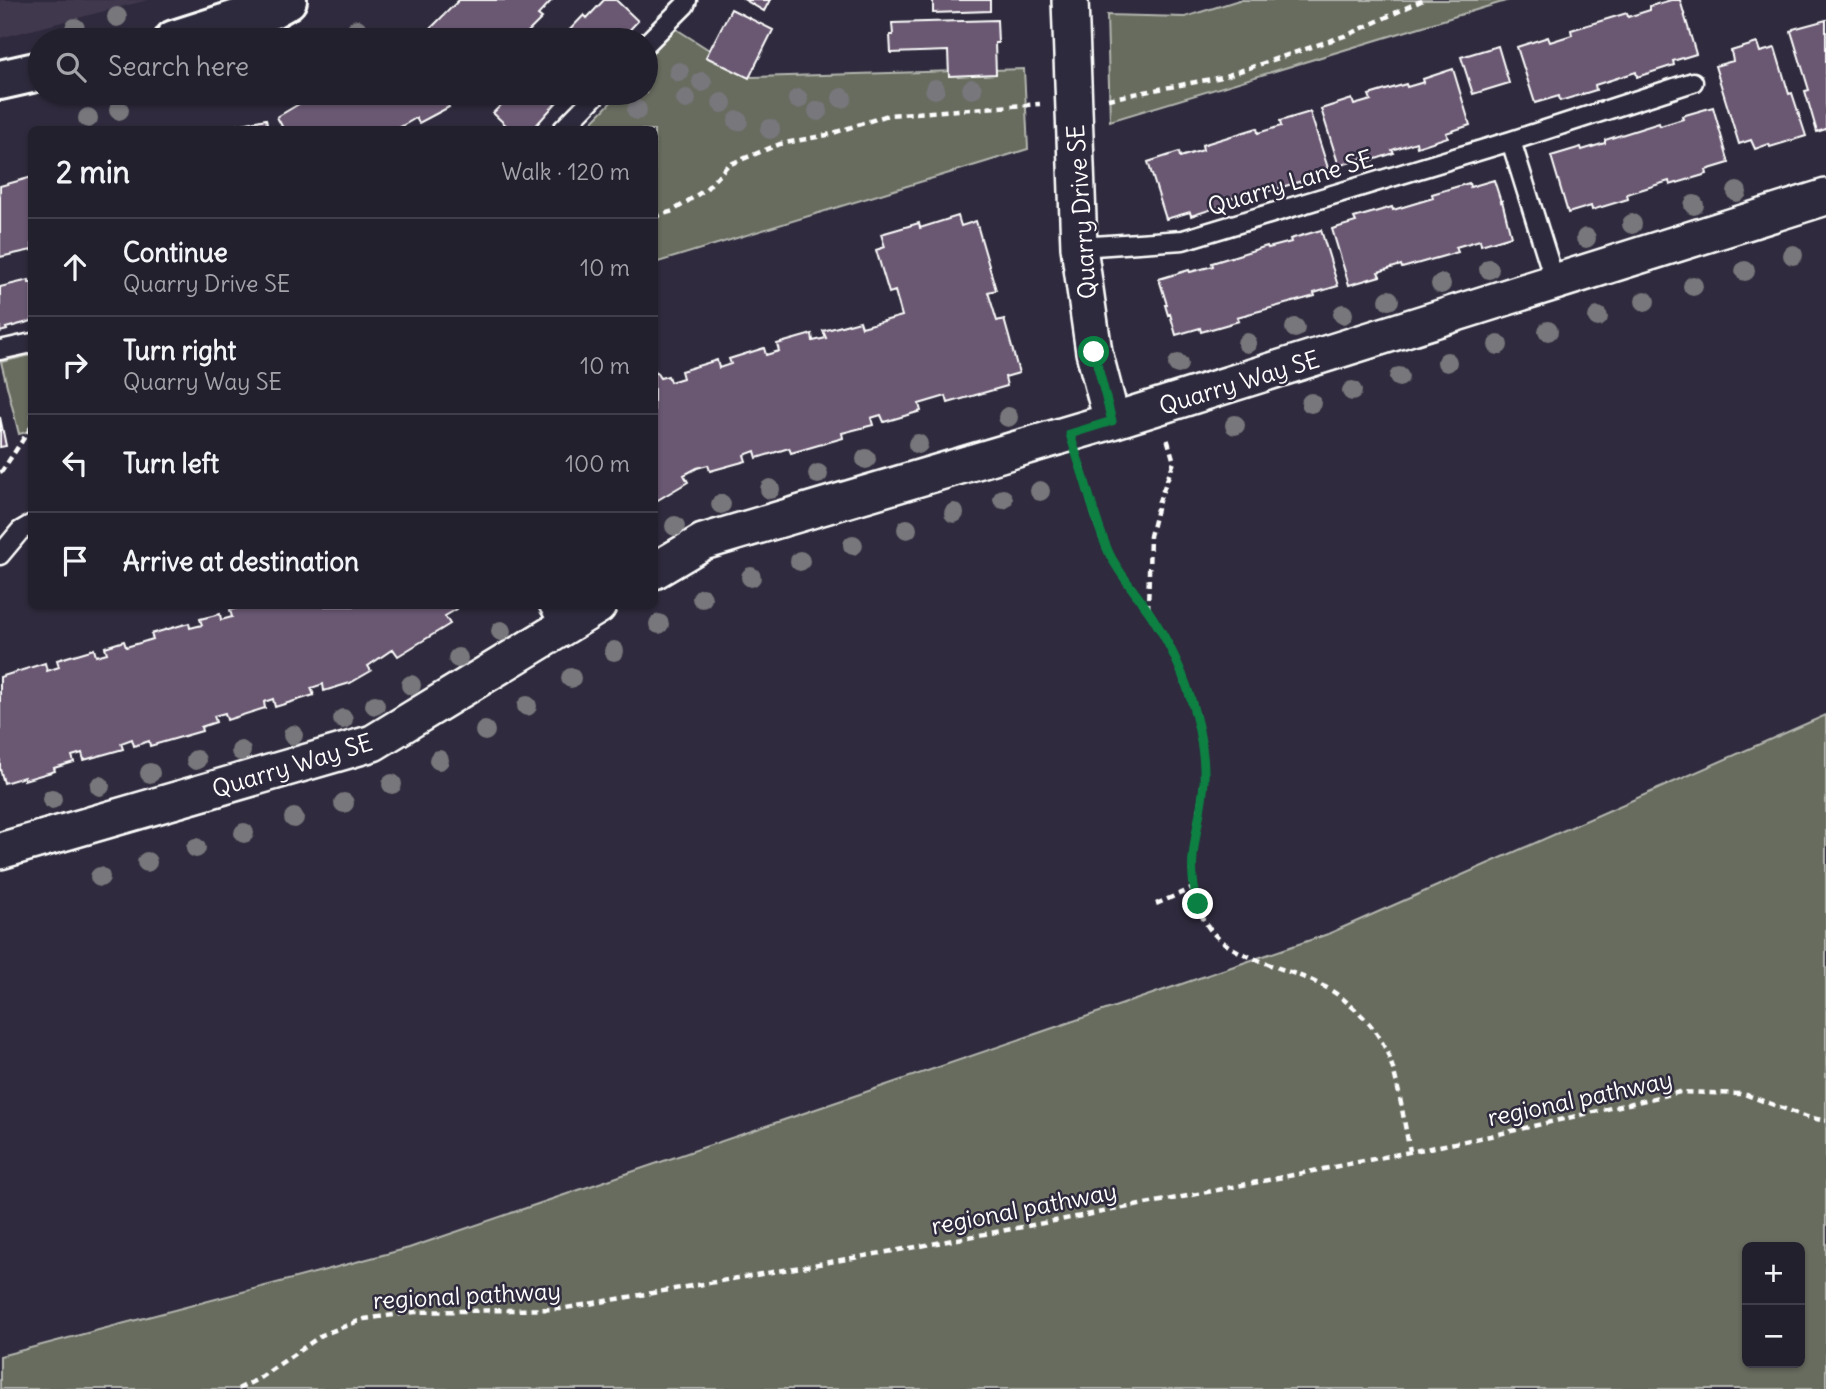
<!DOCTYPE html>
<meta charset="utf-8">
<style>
:root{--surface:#23202e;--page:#2f2d3a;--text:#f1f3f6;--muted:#a3a3aa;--line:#403e4a}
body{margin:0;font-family:Delius,sans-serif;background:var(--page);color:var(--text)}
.controls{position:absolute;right:21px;bottom:21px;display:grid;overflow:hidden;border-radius:10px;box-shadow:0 2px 5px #0004}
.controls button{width:63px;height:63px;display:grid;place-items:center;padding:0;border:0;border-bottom:2px solid var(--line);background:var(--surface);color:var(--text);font:35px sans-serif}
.stop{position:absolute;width:21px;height:21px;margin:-16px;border:5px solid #0b8043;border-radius:50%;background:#fff}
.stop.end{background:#0b8043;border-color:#fff;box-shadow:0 2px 7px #0008}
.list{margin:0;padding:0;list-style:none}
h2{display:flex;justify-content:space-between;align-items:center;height:91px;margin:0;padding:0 28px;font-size:30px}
h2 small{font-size:23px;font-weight:400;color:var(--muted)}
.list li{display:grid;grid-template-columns:46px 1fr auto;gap:21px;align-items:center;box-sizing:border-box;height:98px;padding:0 28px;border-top:2px solid var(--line)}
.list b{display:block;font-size:26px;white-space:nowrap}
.list p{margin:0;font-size:23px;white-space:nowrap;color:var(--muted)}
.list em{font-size:23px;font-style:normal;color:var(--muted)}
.icon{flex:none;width:38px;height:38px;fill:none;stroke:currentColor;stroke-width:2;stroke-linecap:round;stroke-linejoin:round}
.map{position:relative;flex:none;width:1826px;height:1389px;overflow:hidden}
.search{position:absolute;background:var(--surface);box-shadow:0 2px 5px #0004;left:28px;top:28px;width:630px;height:77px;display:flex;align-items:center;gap:18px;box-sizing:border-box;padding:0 24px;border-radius:38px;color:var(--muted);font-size:26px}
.panel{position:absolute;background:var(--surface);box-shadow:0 2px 5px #0004;left:28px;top:126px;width:630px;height:483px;border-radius:10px}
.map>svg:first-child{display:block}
</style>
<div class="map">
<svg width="1826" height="1389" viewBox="0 0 1826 1389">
<rect width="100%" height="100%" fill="#2f2a3d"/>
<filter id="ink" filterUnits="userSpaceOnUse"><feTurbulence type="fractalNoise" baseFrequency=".0143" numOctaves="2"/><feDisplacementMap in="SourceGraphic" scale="14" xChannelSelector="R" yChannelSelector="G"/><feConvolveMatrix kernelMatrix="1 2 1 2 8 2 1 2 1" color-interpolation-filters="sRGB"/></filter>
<g filter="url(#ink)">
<!-- built -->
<path fill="#41384d" d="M0,0H148L0,38Z"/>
<!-- green -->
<path fill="#676c5f" stroke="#b3b6af" stroke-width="2" fill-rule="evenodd" d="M1239,0H1509L1110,121L1107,15L1185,17Z
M673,27L752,77L1024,69L1028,149L655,263L654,130H584L620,93H646V62Z
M31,355V431L19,434L1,362Z
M1826,715V1389H0V1356L409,1248L1328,934ZM1747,1247H1800V1363H1747Z"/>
<!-- building -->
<path fill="#6b5972" stroke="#fff" stroke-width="2" d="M459,0H552L538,15L542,18L520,40H427L423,36Z
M604,0H616L638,21L620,40H560L584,15L587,18Z
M745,0H770L764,11Z
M933,0H990V11L933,13Z
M1671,0H1680L1696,54L1673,61L1674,65L1637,77L1636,72L1595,85L1596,90L1560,101L1559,96L1535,103L1517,47L1548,37L1550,42L1572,35L1571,30L1627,13L1628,17L1650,10V6Z
M731,9L773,30L749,78L706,57Z
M997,20L998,43H995L996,74L949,76L948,51L891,53L890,35H893L892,23Z
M1826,20V129L1817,132L1805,91L1809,90L1791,31L1793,30V29Z
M1757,43L1760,52L1775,48L1789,94L1792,93L1806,136L1770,147L1769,144L1755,149L1751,140L1739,144L1715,66L1733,61L1731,51Z
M1498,46L1509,83L1473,94L1461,57Z
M1453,69L1470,125L1446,133L1448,137L1417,147L1416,142L1392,150L1394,153L1364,163L1363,158L1339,166L1321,109L1352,99L1354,105L1371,100L1369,95L1406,84L1407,87L1424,82L1423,79Z
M323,93H441L449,107L419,123L416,118L395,130H284L277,117L309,98L311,101L316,99L315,97Z
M513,93H565L532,130H511L493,113Z
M1713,107L1729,163L1706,170L1707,174L1670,185L1669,181L1627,194L1628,199L1592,210L1591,206L1568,213L1551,156L1581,147L1582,150L1605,143V140L1659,123L1660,126L1683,119L1682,116Z
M1310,112L1328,168L1304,176L1305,180L1269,191L1268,187L1226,200L1228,204L1191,216L1190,212L1166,219L1148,162L1179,152L1180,157L1203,150L1202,145L1257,128L1258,133L1281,126L1280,121Z
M266,119L268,130H233L232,126Z
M32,177V250L0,257V186Z
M1494,180L1501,202L1502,201L1511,236L1481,245L1480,240L1456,247L1458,252L1402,268L1401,265L1378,272L1380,276L1349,285L1332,229L1356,222L1354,218L1392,207L1393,210L1433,198L1432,194L1469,183L1470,187Z
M958,216L961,226L976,221L996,290L988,292L997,321L1004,319L1019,373L1005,377L1007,386L948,403L946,396L919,404L921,411L884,422L881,415L871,418L873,425L842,433L843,438L791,453L789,448L757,458L755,451L744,455L746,461L710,471L708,465L697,468L684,475L688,482L656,501L654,499V369L660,378L668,376L670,382L683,378L681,371L717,360L719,368L731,364L729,359L764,348L766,355L779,351L777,344L812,334L813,341L826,338L823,331L860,321L862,327L902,316L895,291L889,293L876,250L885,247L881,234L919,223L920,228Z
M1321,230L1338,286L1314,293L1315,296L1237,317L1239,321L1201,332L1200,328L1176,335L1170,314L1168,315L1165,305H1167L1159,279L1189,270L1190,272L1213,266L1212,263L1267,246L1268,248L1291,242L1290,239Z
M29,280V283H32V321L6,328L7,330L0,332V287Z
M0,417L6,446L0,447Z
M246,606H455L457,609L445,616L450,624L398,656L393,649L368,666L371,671L350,683L324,691L323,684L311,688L314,695L275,707L273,699L264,702L265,708L227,720L225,713L214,716L216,722L201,727L202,731L150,746L149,741L134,746L132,739L121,743L123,749L84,760L82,753L72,756L74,762L54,768L55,771L24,780V777L4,783L0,769V677L45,663L47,671L59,667L57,660L94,649L96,656L107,653L105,647L124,641L126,647L153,639L151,634L189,623L190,628L202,625L200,619L220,614L221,620L232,617L230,610Z"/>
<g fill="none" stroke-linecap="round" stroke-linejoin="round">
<!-- service casing -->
<g stroke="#fff" stroke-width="23">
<path id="service" d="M646,44L685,5L687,0
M562,130L598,93
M1511,141L1555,282
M1079,247L1183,240L1511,141L1693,82
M0,350L32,343
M0,555L20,531L32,524
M549,606L562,628"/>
</g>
<!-- minor casing -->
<g stroke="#fff" stroke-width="40">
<path id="minor" d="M1070,0L1079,247L1094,352L1112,421
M654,571L703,542L1112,421L1826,197
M0,851L373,743L598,606"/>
</g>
<!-- tertiary casing -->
<g stroke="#fff" stroke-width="44">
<path id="tertiary" d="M174,40L271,9L287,0
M0,80L40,71"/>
</g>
<!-- path -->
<path stroke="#fff" stroke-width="4.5" stroke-dasharray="7 5" stroke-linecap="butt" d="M1108,99L1222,77L1350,34L1423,0
M654,217L673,211L706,189L728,165L780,144L827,135L888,115L1040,104
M1080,464C1089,496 1096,530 1112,559C1123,578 1137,594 1149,611C1173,648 1191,690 1200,733C1203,750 1205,768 1203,785C1199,833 1179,880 1207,925C1221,947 1246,955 1268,964C1286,971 1306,977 1323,986C1332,990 1341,997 1349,1004C1362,1015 1375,1028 1383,1044C1398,1071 1403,1120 1410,1151
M0,472L2,471L32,426
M1148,610L1150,536L1159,501L1174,462L1167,438
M1156,904L1193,888
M238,1389L258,1379L322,1335L364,1319L415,1312L560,1309L910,1248L1177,1198L1490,1136L1680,1092L1744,1094L1807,1117L1826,1121"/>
<!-- service -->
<use href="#service" stroke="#2f2a3d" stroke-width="18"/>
<!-- minor -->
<use href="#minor" stroke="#2f2a3d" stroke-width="35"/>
<!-- tertiary -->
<use href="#tertiary" stroke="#2f2a3d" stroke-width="38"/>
</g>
<!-- trees -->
<g fill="#78777c">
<circle cx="117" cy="17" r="10"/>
<circle cx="75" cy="28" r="10"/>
<circle cx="357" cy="29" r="10"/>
<circle cx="679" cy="72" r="10"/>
<circle cx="702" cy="82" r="10"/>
<circle cx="935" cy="89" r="10"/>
<circle cx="972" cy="89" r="10"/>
<circle cx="842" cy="98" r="10"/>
<circle cx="686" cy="99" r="10"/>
<circle cx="798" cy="99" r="10"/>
<circle cx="722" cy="103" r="10"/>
<circle cx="119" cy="110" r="10"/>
<circle cx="637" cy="110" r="10"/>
<circle cx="818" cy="111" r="10"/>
<circle cx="88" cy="118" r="10"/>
<circle cx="738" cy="121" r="10"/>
<circle cx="770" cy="129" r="10"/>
<circle cx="1737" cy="192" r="10"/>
<circle cx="1694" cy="205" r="10"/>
<circle cx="1632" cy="224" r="10"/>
<circle cx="1586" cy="238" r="10"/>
<circle cx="1793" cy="255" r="10"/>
<circle cx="1489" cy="269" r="10"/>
<circle cx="1745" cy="271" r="10"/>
<circle cx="1441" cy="284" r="10"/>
<circle cx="1693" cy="286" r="10"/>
<circle cx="1389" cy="300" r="10"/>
<circle cx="1645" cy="301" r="10"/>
<circle cx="1343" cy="314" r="10"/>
<circle cx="1598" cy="317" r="10"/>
<circle cx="1295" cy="328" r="10"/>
<circle cx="1548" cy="331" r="10"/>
<circle cx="1247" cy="343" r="10"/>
<circle cx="1498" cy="345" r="10"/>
<circle cx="1447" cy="362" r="10"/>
<circle cx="1178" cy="364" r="10"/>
<circle cx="1399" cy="377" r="10"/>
<circle cx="1352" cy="391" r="10"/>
<circle cx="1311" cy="403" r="10"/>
<circle cx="1008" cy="417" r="10"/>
<circle cx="1235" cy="425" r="10"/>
<circle cx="918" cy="444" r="10"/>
<circle cx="866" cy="459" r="10"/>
<circle cx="818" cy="474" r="10"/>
<circle cx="770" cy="489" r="10"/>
<circle cx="1040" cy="491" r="10"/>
<circle cx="1003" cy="499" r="10"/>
<circle cx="721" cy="504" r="10"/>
<circle cx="954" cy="513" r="10"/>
<circle cx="675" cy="526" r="10"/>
<circle cx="907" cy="529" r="10"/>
<circle cx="853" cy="545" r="10"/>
<circle cx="800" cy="561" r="10"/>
<circle cx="751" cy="577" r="10"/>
<circle cx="702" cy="598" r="10"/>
<circle cx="659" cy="624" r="10"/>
<circle cx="501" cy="631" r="10"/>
<circle cx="614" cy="651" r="10"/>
<circle cx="458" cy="658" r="10"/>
<circle cx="571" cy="678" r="10"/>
<circle cx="411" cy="685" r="10"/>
<circle cx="375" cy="705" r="10"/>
<circle cx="527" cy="706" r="10"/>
<circle cx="343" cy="719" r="10"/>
<circle cx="485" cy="731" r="10"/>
<circle cx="293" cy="735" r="10"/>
<circle cx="241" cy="751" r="10"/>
<circle cx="196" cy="760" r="10"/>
<circle cx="439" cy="760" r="10"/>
<circle cx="150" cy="773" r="10"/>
<circle cx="392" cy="784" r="10"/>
<circle cx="100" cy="786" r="10"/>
<circle cx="52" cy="799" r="10"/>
<circle cx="344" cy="803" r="10"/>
<circle cx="294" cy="818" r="10"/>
<circle cx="244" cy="833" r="10"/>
<circle cx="196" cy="848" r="10"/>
<circle cx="147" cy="862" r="10"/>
<circle cx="100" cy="877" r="10"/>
</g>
</g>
<g fill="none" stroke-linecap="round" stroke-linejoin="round" filter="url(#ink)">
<!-- route -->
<path stroke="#0b8043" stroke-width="9" d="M1094,352L1112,421L1070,434C1076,454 1083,474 1089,495C1095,515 1101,536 1110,555C1121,576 1136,593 1149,612C1170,643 1186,678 1195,714C1201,736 1205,759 1204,782C1201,827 1184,858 1198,904"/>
</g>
<g text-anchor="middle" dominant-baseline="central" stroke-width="5" stroke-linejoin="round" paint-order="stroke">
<!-- street labels -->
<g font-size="24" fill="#fff" stroke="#2f2a3d">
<text transform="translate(1290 182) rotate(-17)">Quarry Lane SE</text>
<text transform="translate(1081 212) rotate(-94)">Quarry Drive SE</text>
<text transform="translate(1239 382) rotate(-17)">Quarry Way SE</text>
<text transform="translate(292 765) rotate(-17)">Quarry Way SE</text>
<text transform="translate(1580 1098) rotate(-12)">regional pathway</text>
<text transform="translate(1024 1208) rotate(-11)">regional pathway</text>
<text transform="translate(467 1295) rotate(-3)">regional pathway</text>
</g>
</g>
</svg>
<div class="controls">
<button>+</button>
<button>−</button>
</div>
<div class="stop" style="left:1094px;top:352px"></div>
<div class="stop end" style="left:1198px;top:904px"></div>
<div class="search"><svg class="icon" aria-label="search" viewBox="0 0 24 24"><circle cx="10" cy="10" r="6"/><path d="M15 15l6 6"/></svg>Search here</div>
<section class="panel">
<h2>2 min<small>Walk · 120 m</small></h2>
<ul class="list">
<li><svg class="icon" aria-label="ahead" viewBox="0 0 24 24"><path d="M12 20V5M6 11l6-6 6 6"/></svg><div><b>Continue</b><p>Quarry Drive SE</p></div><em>10 m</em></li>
<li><svg class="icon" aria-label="right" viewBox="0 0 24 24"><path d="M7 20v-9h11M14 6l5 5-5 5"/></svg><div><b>Turn right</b><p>Quarry Way SE</p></div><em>10 m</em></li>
<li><svg class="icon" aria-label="left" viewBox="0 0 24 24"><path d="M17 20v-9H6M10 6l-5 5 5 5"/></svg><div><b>Turn left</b></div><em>100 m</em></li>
<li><svg class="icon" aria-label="arrive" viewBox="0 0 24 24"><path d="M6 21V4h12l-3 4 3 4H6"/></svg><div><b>Arrive at destination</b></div></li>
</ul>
</section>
</div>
